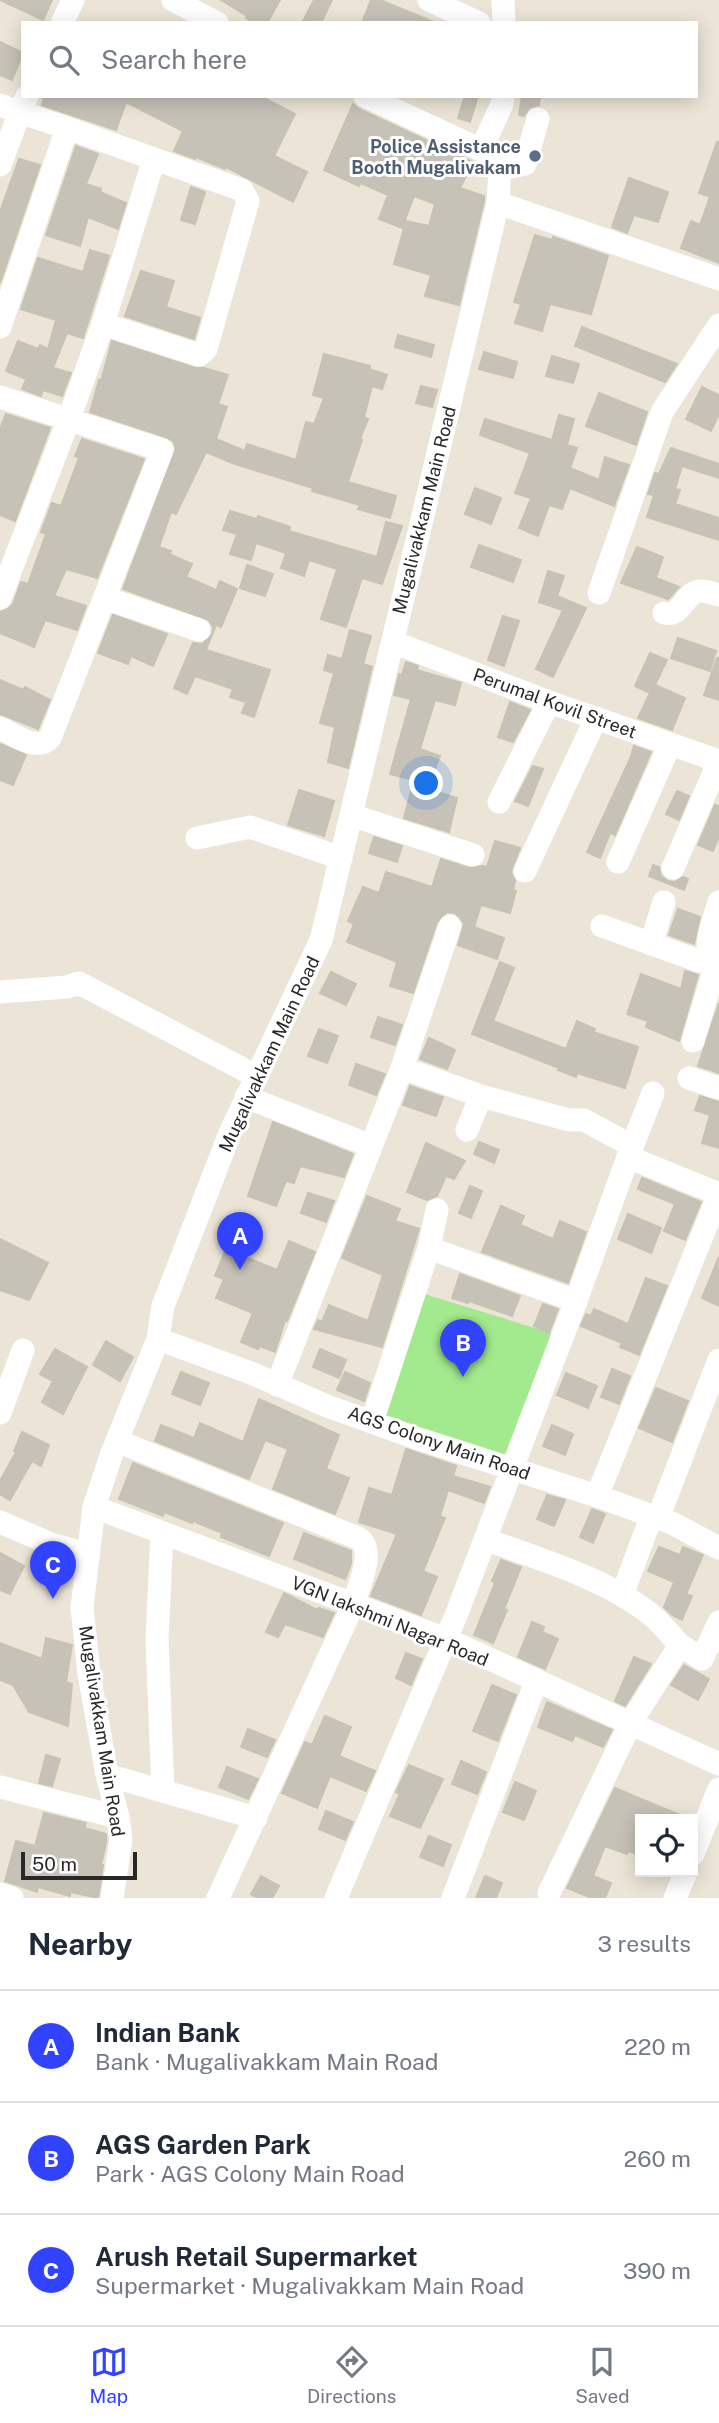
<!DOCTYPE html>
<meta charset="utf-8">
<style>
:root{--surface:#fff;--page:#f2f2f3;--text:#1f2937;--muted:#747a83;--line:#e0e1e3;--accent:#3243ff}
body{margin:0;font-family:"Public Sans",sans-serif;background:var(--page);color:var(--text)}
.controls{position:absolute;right:21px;bottom:21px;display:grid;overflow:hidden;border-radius:0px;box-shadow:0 4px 18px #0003}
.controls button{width:63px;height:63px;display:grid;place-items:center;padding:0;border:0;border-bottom:2px solid var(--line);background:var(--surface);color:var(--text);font:35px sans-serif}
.scale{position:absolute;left:21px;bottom:18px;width:116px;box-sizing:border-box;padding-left:7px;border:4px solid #282828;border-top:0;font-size:19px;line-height:24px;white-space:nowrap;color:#282828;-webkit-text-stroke:5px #fff;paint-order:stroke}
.you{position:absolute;left:427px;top:784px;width:24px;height:24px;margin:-18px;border:5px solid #fff;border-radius:50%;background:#1a73e8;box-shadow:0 0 0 10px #1a73e833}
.badge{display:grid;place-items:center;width:46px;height:46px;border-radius:50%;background:var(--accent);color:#fff;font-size:23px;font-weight:700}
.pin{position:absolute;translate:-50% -58px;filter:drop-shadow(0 2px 4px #0008)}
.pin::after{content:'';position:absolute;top:37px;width:24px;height:21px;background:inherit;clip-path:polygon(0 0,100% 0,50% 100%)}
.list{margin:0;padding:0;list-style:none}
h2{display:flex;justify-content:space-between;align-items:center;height:91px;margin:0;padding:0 28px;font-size:30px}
h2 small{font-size:23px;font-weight:400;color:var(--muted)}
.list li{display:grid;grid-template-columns:46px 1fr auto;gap:21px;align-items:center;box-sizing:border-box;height:112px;padding:0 28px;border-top:2px solid var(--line)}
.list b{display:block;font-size:26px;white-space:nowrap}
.list p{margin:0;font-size:23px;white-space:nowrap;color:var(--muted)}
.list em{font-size:23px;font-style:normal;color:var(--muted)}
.icon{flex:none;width:38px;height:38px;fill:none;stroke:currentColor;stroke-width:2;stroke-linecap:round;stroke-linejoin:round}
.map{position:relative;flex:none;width:719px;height:1898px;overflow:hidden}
.search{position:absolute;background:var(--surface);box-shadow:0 4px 18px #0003;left:21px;right:21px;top:21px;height:77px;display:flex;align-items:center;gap:18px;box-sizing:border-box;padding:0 24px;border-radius:0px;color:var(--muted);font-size:26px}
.sheet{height:427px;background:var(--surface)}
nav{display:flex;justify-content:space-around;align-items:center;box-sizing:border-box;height:98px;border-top:2px solid var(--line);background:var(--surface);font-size:19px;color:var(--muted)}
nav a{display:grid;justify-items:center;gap:4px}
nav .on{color:var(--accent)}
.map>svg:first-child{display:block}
</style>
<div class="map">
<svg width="719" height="1898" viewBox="0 0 719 1898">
<rect width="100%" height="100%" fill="#ece5d7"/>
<!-- green -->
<path fill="#a3e98d" d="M418,1292L551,1333L511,1468L373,1422Z"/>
<!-- building -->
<path fill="#c7c2b8" stroke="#c7c2b1" stroke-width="2" d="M0,0H52L43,20Z
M221,0H280L267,23H254L246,18L247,16Z
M314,0H332L321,23H302Z
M371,0H380L436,23H362Z
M0,42L23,53L12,80L0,75Z
M45,96H260L295,114L274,156L307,172L293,202L226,167L225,169L196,157L195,159L174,151L183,131L126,102L116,130L42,105Z
M465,96H478L470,122L458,118Z
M522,96H540L539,105L529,108L524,116L519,115Z
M353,104L359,109L473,162L460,188L484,196V201L459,305L425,296L431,275L394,264L406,221L429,226L435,204L414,196L402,228L379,219L388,195L361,183L359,186L324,170Z
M717,142H719V263L681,248L691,221L700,225L710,197L699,193Z
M76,146L98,154L86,184L101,189L100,192L126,203L118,229L88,217L80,246L46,235Z
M19,159L40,165L0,283V212Z
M629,178L668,192L658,222L634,215L627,233L612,227Z
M191,187L205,192L195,224L181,220Z
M535,235L552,240L553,237L608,256L591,314L550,304L542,331L515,323L521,304L514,302Z
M90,250L109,256L83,338L67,333L53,368L71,373L62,396L43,390L41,396L22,389L26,379L6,371L18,341L38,349L40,345L48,349L56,320L21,309L38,258L83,272Z
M141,271L174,281L166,307L200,318L194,339L125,316Z
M582,327L677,364L665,382L575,346Z
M398,335L434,345L431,357L395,347Z
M112,341L195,368H204L228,375L218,404L227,407L216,439L245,451L247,444L296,460L306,422L314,424L324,398L313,395L324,354L370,366L369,369L387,375L382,389L372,386L364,417L368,419L360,439L362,440L348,482L396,496L390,518L358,509L360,505L312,491L313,488L235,464L206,452L176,514L171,512L159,547L171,551L169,554L192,564L186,577L216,590L220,581L237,589L221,627L216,625L206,650L270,670L254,717L242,713L246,702L230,697L233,689L195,676L187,694L174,688L193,643L202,644L212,635L213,627L209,620L123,589L176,448L173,441L166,437L90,412L99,380L101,381Z
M484,352L517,362L513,378L479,369Z
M552,356L579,364L573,383L546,376Z
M421,386L437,390L432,407L416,403Z
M702,387L719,395V414L711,431L686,419Z
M599,393L647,412L636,445L586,426Z
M6,414L50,428L15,521L0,515V429Z
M559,415L574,419L567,445L577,448L570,468L599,480L605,457L629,465L614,506L570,488L562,509L549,505L538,536L519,528L531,498L515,493L530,453L480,435L485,419L552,440Z
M82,439L144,459L97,578L66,569L54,596L86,606L77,630L45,620L34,647L0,633V612L8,609L13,604L21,582L28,584L46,534L41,532L52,503L61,506L79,458L75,456Z
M671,448L719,464V478L682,466L675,489L680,490L675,504L719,518V540L647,517L654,495L648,494L655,473L659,474Z
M475,488L501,498L491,524L465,514Z
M230,511L257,519L258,516L290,527L289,531L377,557L386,522L402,526L382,584L362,578L346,627L321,619L337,569L309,560L304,576L281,568L286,553L256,543L251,560L230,554L237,534L223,530Z
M479,545L521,560L513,582L471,567Z
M637,547L663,557L656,578L679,587L668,599L621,583Z
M247,565L273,574L265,596L240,588Z
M548,571L564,576L557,596L586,608L553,677L536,669L563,610L539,602Z
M113,615L167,634L153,666L131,656L128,664L98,653Z
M503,616L519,621L504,666L488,660Z
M350,630L371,636L363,664L372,667L348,768L328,762L335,727L320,723L334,673L324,670L328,655L342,659Z
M678,638L716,651L710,671L671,658Z
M650,653L667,660L655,685L685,698L672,730L638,718L650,693L635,686Z
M717,658H719V700L704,695Z
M406,662L418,666L417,670L461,683L455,705L435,700L420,749L440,756L427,789L457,798L449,832L404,818L414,780L390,774L411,699L394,695L399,674L402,675Z
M0,680L23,690L25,687L50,700L38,729L0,714Z
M510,702L530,710L513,742L498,737Z
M0,744L26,755L13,785L0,780Z
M634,746L651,752L615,835L610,833L600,858L587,852L630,759Z
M533,766L543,769L528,806L515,801Z
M299,790L334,801L324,836L288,825Z
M677,791L689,796L679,820L666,814Z
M715,805L719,806V836L713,851L698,845Z
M374,837L402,846L397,862L369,853Z
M495,841L520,848L511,872L515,881L513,890L516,891L510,913L481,905L474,927L504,938L497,959L458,945L464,923L455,913L447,912L437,922L413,993L390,986L397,962L347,942L354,924L348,921L363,887L379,893L386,872L432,887L441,859L469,868L482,866L487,867Z
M653,865L659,867L661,876L668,881L675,882L683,877L688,879L684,890L649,876Z
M678,909L700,917L694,944L669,935Z
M500,962L514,968L493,1021L566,1049L577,1021L595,1029L593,1032L638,1047L625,1088L577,1073L576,1077L558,1070L559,1068L472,1034Z
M685,971L698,975L679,1041L646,1027L648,1021L627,1014L641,974L681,989Z
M331,972L356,984L346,1005L320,993Z
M719,1003V1073L698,1066Z
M378,1017L402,1025L395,1045L371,1037Z
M319,1029L338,1036L327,1063L308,1056Z
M429,1038L455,1050L447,1069L420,1059Z
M356,1064L385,1074L376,1095L349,1085Z
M410,1086L443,1097L436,1116L403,1105Z
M700,1096L719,1102V1148L702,1143L710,1115L695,1110Z
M273,1122L353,1154L344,1177L300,1166L294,1183L286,1181L276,1206L248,1196Z
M479,1142L499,1150L494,1163L474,1154Z
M426,1143L465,1161L454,1179L446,1176L437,1196L427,1200L407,1192Z
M642,1178L701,1202L685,1240L664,1231L675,1204L638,1189Z
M470,1186L482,1191L471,1218L459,1213Z
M308,1193L334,1201L326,1222L301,1213Z
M367,1196L400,1209L395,1221L419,1229L382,1347L314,1329L318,1320L322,1322L329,1305L368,1321L383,1275L342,1258Z
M501,1206L524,1216L520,1225L553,1239L560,1221L586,1232L568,1283L482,1252Z
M628,1214L661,1228L651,1253L618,1239Z
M0,1239L48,1263L29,1300L0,1290Z
M289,1241L315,1252L287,1321L285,1320L275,1352L260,1346L258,1349L241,1342L253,1313L216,1298L224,1279L215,1276L226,1249L277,1270Z
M719,1257V1306L702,1298Z
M460,1274L520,1296L512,1316L469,1301L468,1303L452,1298Z
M646,1278L667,1286L639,1355L620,1347L622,1343L581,1326L586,1314L591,1316L594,1309L628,1324Z
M543,1304L558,1309L549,1333L534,1326Z
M106,1341L133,1357L120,1381L93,1365Z
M55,1349L87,1367L63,1414L42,1402L53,1381L40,1374Z
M320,1349L346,1360L339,1378L313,1367Z
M612,1369L630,1376L619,1404L601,1397Z
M181,1372L209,1383L200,1405L172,1394Z
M345,1372L370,1383L364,1401L337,1390Z
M566,1373L597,1386L588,1408L557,1395Z
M656,1388L688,1401L672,1442L639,1428Z
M259,1399L339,1435L326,1469L349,1478L335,1514L273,1489L288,1449L265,1440L249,1479L155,1441L161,1425L194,1438L200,1423L243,1442Z
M552,1425L573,1434L565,1455L543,1446Z
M22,1432L49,1445L41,1466L32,1461L10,1500L0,1494V1481L16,1452L14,1451Z
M406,1449L456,1466L453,1476L490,1487L484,1503L448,1490L440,1516L445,1518L423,1571L437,1577L421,1615L371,1596L397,1534L359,1522L369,1488L392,1495Z
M133,1463L283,1523L269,1556L221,1537L222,1533L193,1521L192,1523L164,1512L163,1516L119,1499Z
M547,1495L565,1500L554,1526L537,1519Z
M592,1509L605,1514L593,1543L580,1537Z
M304,1533L351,1551V1564L345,1579L294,1559Z
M659,1547L680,1555L683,1547L703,1555L686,1594L692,1596L682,1620L672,1615L664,1607L674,1582L648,1571Z
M0,1553L24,1566L10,1594L0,1590Z
M501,1560L521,1567L504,1609L507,1610L493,1643L474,1635L495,1583L492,1581Z
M284,1593L317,1610L319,1608L334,1613L323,1637L285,1624L278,1637L266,1632Z
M532,1622L544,1627L542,1632L558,1639L545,1669L518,1657Z
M46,1638L72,1645L66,1682L72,1684L68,1726L29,1712L13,1685L0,1680V1643L42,1659Z
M406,1653L422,1659L411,1685L396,1678Z
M634,1657L651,1664L625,1706L615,1701Z
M684,1665L709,1679L698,1700L671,1685Z
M492,1685L516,1695L498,1741L473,1731Z
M547,1702L612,1730L603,1747L575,1735L572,1741L538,1727Z
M325,1716L351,1727L339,1756L375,1771L366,1791L330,1776L317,1808L282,1793L305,1742L312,1745Z
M248,1729L275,1740L267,1757L241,1747Z
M46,1755L60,1759L52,1786L39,1783Z
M461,1761L486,1772L477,1794L452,1784Z
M409,1765L443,1779L420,1828L390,1816L400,1794L396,1792Z
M227,1767L258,1779L248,1799L219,1787Z
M515,1782L536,1791L524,1820L503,1812Z
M615,1788L689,1819H640V1856L629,1851L627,1854L605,1846L593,1876L611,1883L605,1898H592L567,1888Z
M326,1811L353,1822L345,1840L319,1829Z
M44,1813L86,1823L84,1828L106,1834V1843L101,1865H103L98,1898L71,1892L70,1896L38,1887L37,1892L5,1881L16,1841L35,1846Z
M429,1836L451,1845L443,1866L420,1857Z
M261,1876L279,1886L272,1898H258L251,1894Z
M485,1876L502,1883L496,1898H476Z"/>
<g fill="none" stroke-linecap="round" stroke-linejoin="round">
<!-- minor -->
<path stroke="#fff" stroke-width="23" d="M173,0L217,23
M429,0L479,23
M503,0L504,23
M62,23L73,0
M0,105L20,112L27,96
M67,128L242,190L248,201L206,349L199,355L103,324L154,159
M481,150L502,104L503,96
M0,165L20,112L67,128L0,327
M500,169L525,164L538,119
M498,203L719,279
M0,397L162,450L50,738C37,752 15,735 0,728
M599,593L662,412L719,325
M0,598L69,419L103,324
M105,598L199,630
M664,613C683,618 684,590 702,591C707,591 714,594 719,595
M393,642L549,702L719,761
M499,802L549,702
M351,815L473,855
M197,838L250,827L341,858
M618,862L670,744
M673,868L719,761
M525,871L596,718
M602,926L699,961L711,960
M651,944L664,902
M716,964C699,951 714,921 719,902
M0,992L67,987L79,983L256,1076
M693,1041L716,964
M402,1068L481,1096
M689,1078L719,1088
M246,1097L371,1146
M467,1130L481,1096L569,1120H584L632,1146
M628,1157L653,1093
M429,1248L437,1210
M158,1339L251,1373L327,1406L416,1438L597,1496L672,1523L719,1548
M277,1385L402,1068L450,926
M0,1413L23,1350
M372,1422L429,1248L576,1301
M117,1441L358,1538C377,1550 358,1587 353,1605L218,1898
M597,1496L719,1194
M94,1507L446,1639L719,1764
M658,1518L719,1360
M0,1522L51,1544L87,1554
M162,1533L157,1639L163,1791
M485,1539C538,1559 599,1576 645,1610C658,1619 669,1633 680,1645
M622,1595L652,1515
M107,1775L256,1818
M0,1787L118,1817
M693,1854L719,1789
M549,1893L631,1722L680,1645L702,1659L719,1622
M0,1894L12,1898
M112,1898L121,1840L118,1817L107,1775L89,1674L82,1607L94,1507L112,1453L158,1339L163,1306L230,1133L321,940L498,203L500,169L496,157L365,96
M336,1898L457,1613L576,1301L628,1157L719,1194
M453,1898L536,1682
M675,1898L686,1872"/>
</g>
<!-- markers -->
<circle fill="#5c6f8a" stroke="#fff" stroke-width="2.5" cx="535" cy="156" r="7"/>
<g text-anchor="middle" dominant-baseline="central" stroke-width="6" stroke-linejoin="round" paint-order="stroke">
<!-- service labels -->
<g font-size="18" font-weight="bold" fill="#4e5e75" stroke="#fff" text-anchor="end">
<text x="521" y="146">Police Assistance<tspan x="521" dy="21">Booth Mugalivakam</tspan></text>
</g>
<!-- street labels -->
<g font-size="18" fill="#282828" stroke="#fff">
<text transform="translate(424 510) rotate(-76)">Mugalivakkam Main Road</text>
<text transform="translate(555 703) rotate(20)">Perumal Kovil Street</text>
<text transform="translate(269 1054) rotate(-65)">Mugalivakkam Main Road</text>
<text transform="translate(439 1443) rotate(19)">AGS Colony Main Road</text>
<text transform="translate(390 1621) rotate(22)">VGN lakshmi Nagar Road</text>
<text transform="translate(102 1731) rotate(81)">Mugalivakkam Main Road</text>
</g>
</g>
</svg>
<div class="controls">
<button><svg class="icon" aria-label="locate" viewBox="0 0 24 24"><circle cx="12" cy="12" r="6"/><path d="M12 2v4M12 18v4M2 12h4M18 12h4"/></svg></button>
</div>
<div class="scale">50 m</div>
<div class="you"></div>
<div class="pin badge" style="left:240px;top:1270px">A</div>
<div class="pin badge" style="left:463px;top:1377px">B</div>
<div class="pin badge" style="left:53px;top:1599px">C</div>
<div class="search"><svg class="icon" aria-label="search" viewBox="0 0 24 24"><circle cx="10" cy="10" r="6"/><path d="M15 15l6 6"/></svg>Search here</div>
</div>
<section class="sheet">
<h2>Nearby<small>3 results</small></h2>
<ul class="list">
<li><span class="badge">A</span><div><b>Indian Bank</b><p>Bank · Mugalivakkam Main Road</p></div><em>220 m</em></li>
<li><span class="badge">B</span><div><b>AGS Garden Park</b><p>Park · AGS Colony Main Road</p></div><em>260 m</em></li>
<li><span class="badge">C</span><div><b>Arush Retail Supermarket</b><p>Supermarket · Mugalivakkam Main Road</p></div><em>390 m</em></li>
</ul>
</section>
<nav>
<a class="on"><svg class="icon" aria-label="map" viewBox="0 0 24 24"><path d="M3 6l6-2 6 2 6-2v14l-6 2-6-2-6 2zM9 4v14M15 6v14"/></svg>Map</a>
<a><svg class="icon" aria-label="directions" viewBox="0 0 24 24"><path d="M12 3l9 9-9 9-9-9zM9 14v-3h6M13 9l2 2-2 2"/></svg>Directions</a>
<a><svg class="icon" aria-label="saved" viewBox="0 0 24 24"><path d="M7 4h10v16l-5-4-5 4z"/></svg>Saved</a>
</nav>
